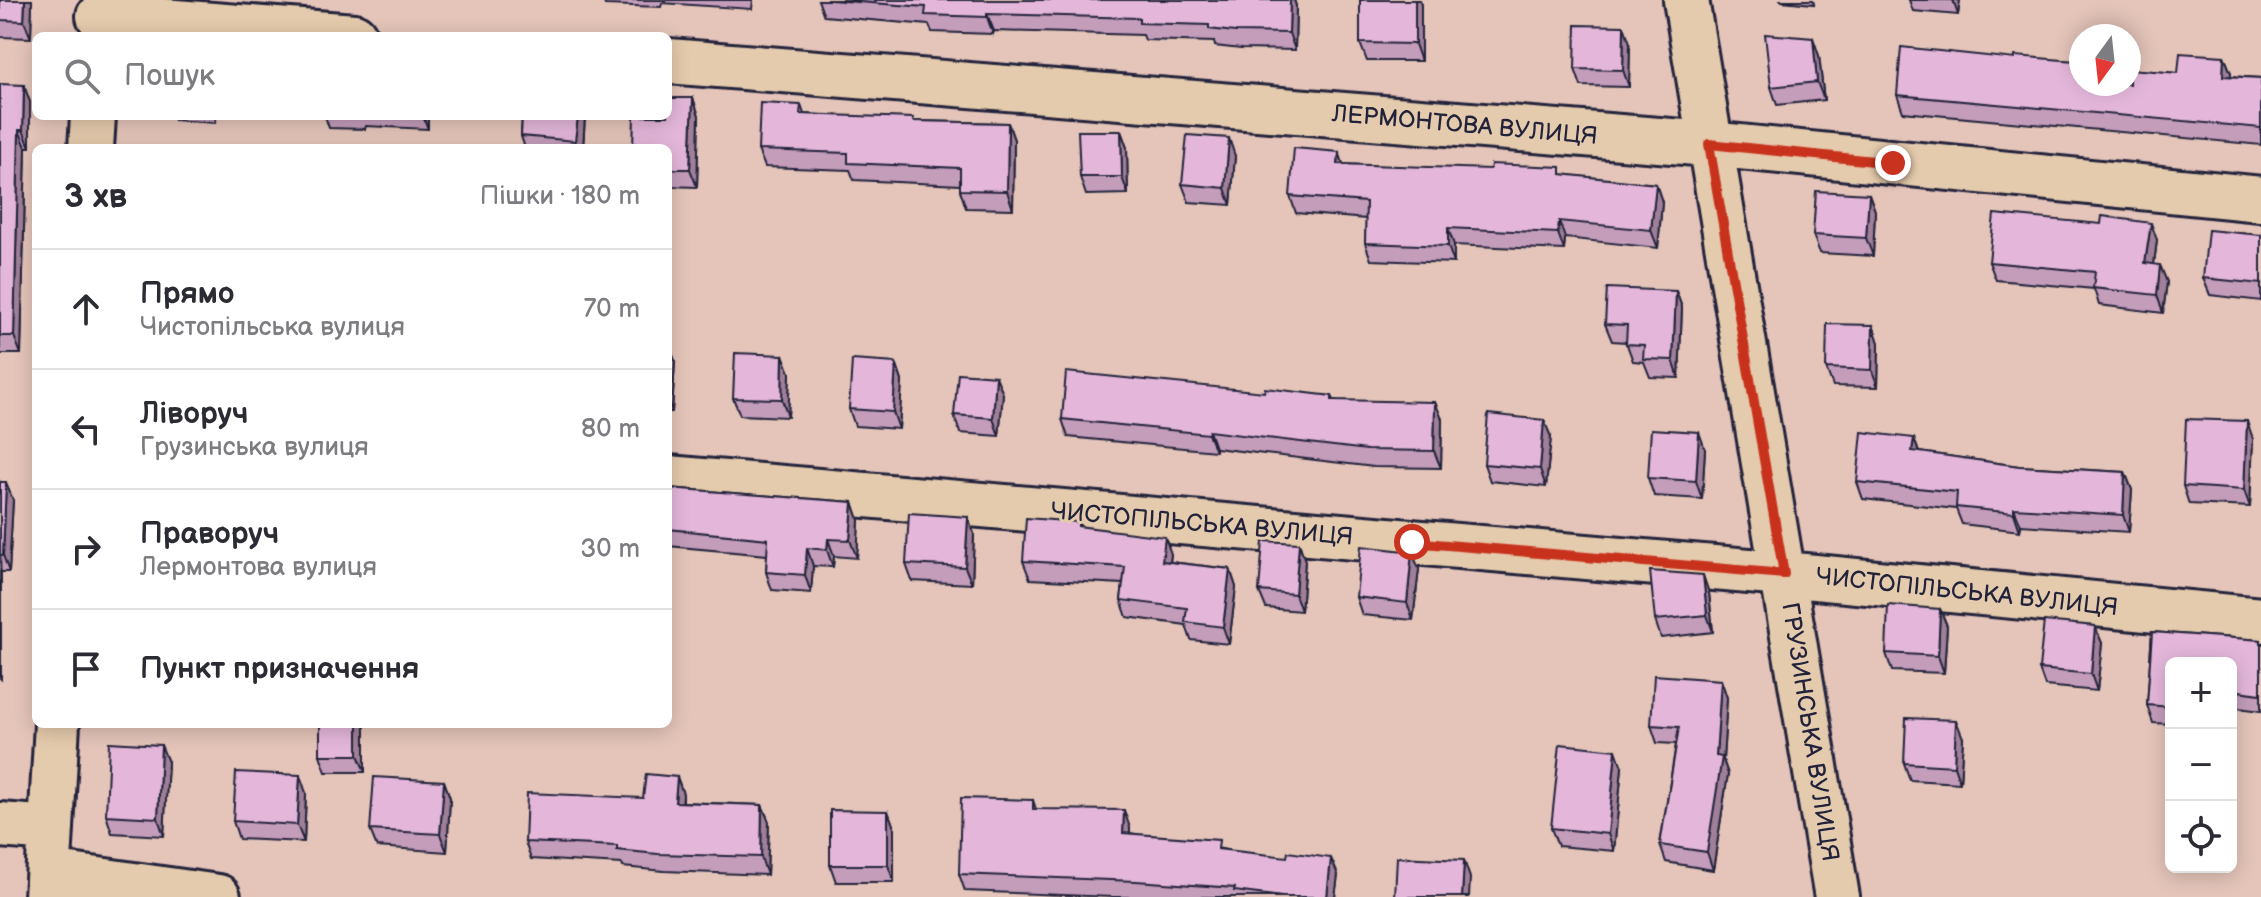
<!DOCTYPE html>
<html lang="uk">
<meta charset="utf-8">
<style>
:root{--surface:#fff;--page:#f2f2f3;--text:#2b2b33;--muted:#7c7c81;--line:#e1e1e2}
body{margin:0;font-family:"Balsamiq Sans",sans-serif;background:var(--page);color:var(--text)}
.controls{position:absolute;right:24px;bottom:24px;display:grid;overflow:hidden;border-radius:12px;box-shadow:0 4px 20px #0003}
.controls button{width:72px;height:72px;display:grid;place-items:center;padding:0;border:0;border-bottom:2px solid var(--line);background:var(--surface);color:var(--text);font:40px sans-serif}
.compass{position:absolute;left:2069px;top:24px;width:72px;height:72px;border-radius:50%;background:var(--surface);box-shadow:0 4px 20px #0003;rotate:195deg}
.stop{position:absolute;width:24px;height:24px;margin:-18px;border:6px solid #c8321e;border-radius:50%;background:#fff}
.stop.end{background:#c8321e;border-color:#fff;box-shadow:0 2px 8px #0008}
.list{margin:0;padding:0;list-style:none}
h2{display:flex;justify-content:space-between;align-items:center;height:104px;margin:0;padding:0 32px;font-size:34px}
h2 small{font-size:26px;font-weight:400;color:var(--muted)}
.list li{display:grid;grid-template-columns:52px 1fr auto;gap:24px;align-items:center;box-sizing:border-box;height:120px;padding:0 32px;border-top:2px solid var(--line)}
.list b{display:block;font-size:30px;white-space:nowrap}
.list p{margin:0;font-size:26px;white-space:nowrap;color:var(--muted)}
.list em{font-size:26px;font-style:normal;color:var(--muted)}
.icon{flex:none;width:44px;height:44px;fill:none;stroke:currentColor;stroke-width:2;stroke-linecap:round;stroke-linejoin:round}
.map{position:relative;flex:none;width:2261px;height:897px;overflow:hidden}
.search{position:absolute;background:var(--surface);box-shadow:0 4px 20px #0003;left:32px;top:32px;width:640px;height:88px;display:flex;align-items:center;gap:20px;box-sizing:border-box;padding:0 28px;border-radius:12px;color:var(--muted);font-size:30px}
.panel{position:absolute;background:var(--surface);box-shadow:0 4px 20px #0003;left:32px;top:144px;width:640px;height:584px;border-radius:12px}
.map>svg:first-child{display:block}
</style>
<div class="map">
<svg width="2261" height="897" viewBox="0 0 2261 897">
<rect width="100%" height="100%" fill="#e5c5ba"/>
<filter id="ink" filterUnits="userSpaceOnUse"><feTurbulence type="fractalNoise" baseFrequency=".0125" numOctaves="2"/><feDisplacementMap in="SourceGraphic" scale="16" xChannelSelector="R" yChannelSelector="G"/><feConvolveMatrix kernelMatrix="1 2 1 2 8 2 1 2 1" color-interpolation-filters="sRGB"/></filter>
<g filter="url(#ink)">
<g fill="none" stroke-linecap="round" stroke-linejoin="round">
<!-- minor casing -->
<g stroke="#22223b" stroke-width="50">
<path id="minor" d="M1686,0L1837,897
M99,16L354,36
M668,61L1709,144L2261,199
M91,148L93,116
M668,478L1784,574L2261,620
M0,825L51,829
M49,873L218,897
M47,897L57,724"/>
</g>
<!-- minor -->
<use href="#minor" stroke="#e5cbad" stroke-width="44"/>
</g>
<!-- wall -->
<path fill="#c49dbb" stroke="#22223b" stroke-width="2" d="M0,0H32L31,38L0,37Z
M603,0H753L752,9L662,3L661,7L605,5Z
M818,0H1294L1296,6L1295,50L1241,49L1215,46L1214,42L1145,40L1143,35L994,31L993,34L932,32L929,25L824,16Z
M1781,0H1813L1814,4L1782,1Z
M1909,0H1960L1958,15L1913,11Z
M1421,4V61H1367L1360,43Z
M1813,38L1819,56L1824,100L1777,105L1771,87Z
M1630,43L1629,87L1581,86L1575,69Z
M2224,56L2231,73L2230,76L2261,78V145L1903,112L1897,95L2015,59L2075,61L2077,65L2178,73Z
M0,84L30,102V147H26L21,354H0Z
M693,98L699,116L697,187L668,186V148Z
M801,105L804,114L915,121L1008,123L1014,140L1013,209L966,208L960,190V185L854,180L850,170L765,167L758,150Z
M173,116H216L215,123L174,120Z
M325,116H428V129L366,126L365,129L329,128Z
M522,116H585L583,148H525L521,136Z
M1121,131L1127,148L1128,194L1086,195L1080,177Z
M1339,152L1343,164L1564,175L1656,184L1662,202L1658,248L1565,238L1564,250L1454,245V263L1371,260L1365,243L1366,219L1296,213L1290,196Z
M1235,156L1231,205L1189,202L1182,184Z
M1869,194L1875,211L1873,256L1820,253L1813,235Z
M2261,235V301L2210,295L2203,278Z
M2157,240L2154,264L2167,282L2163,313L2099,305L2094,289L1996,280L1989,262Z
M1676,291L1682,308L1679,378L1650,377L1644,362L1633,361L1626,342L1612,341L1605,324Z
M1873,325L1879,343L1878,387L1833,386L1826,368Z
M668,343L675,361L672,412H668Z
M783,355L790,373L788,417L740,415L733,398Z
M896,363L902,381L899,429L855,426L849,409Z
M1264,392L1332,396L1334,400L1442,419L1441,468L1374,467L1215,448V451L1068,437L1062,419Z
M1003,394L999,436L960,433L954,415Z
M1551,437L1546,487L1490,481L1484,464Z
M2253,439L2250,507L2189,504L2183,486Z
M1705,449L1702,499L1654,496L1648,478Z
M1919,452L2019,466L2125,472L2132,490L2129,532L2021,525L2020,531L1962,524L1956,509L1863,499L1857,482Z
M0,482L13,500L9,572H1V679Z
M668,488L853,502L859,520L857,558L834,556L833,567L813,566L811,593L772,590L766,572L767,555L668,546Z
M968,517L974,534L972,584L912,581L906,564Z
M1078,522L1080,526L1171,554L1170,562L1230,569L1236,587L1229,644L1191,640L1186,625L1127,617L1121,600L1123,584L1030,579L1023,561Z
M1299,543L1305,561L1301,611L1266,608L1259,591Z
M1419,569L1413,620L1362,615L1356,597Z
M1709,593L1713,632L1661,638L1655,620Z
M1940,609L1947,626L1944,673L1892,671L1886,653Z
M2152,632L2261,640V711L2231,707V663H2171V724L2153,723L2147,705Z
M2102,643L2097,691L2045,686L2039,669Z
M1721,680L1727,698L1723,760L1728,774L1713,870L1666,862L1660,845L1676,744L1657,743L1651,725Z
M365,724V772H326L320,755Z
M1963,738L1960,783L1910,780L1904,763Z
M168,762L164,836L112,833L106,815Z
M1622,767L1614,851L1558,846L1551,828Z
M677,777L683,794V802L762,805L769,822L767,875L664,871L623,867L622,864L531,859L525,842L643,798Z
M444,781L450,798L447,852L377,847L370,830Z
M306,793L304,842L239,839L233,821Z
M1033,800L1036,809L1130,828V833L1222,849L1338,875L1335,897H1113L965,891L959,874Z
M888,811L894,828V882H836L830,865Z"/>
<!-- shaded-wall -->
<path fill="#a08099" stroke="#22223b" stroke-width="2" d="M25,0H32L31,38L24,21Z
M1290,0H1294L1296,6L1295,50L1289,33Z
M1415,0H1420L1421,4V61L1415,44Z
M1953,0H1960L1958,15Z
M987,14L994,31L993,34L987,17Z
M1624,26L1630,43L1629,87L1623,70Z
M1813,38L1819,56L1824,100L1817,82Z
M2224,56L2231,73L2229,93L2223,76Z
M24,85L30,102V147L23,130Z
M693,98L699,116L697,187L690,169Z
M423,116H428V129Z
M578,116H585L583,148H578L575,141Z
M1008,123L1014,140L1013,209L1007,191Z
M19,130L26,147L21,354L14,336Z
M1121,131L1127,148L1128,194L1122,177Z
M1229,138L1235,156L1231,205L1225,188Z
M1339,152L1345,170L1338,164Z
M1656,184L1662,202L1658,248L1651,230Z
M1869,194L1875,211L1873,256L1866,238Z
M1559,221L1565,238L1564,250L1558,233Z
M2151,223L2157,240L2152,280L2145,263Z
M1448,228L1454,245V263L1448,246Z
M2160,265L2167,282L2163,313L2157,295Z
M1676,291L1682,308L1679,378L1673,360Z
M1873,325L1879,343L1878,387L1872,370Z
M668,343L675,361L672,412L668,400Z
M783,355L790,373L788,417L782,399Z
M896,363L902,381L899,429L893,412Z
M996,376L1003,394L999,436L993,418Z
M1435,402L1442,419L1441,468L1434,451Z
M1544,420L1551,437L1546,487L1540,469Z
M2247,421L2253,439L2250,507L2244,490Z
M1209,431L1215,448V451L1208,434Z
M1699,432L1705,449L1702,499L1696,481Z
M1914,438L1920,455L1912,451Z
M2125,472L2132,490L2129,532L2123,515Z
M6,482L13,500L9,572L3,555Z
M853,502L859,520L857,558L850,540Z
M2014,508L2021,525L2020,531L2014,513Z
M968,517L974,534L972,584L965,567Z
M1165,537L1171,554L1168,579L1162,561Z
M828,539L834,556L833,567L827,550Z
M1299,543L1305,561L1301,611L1295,594Z
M807,548L813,566L811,593L805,575Z
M1412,552L1419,569L1413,620L1407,603Z
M0,569L1,572V679L0,678Z
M1230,569L1236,587L1229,644L1223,627Z
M1703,575L1709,593L1713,632L1707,615Z
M1940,609L1947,626L1944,673L1938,656Z
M2095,626L2102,643L2097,691L2091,674Z
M1721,680L1727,698L1723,760L1728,774L1713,870L1707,852L1716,756Z
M1956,720L1963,738L1960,783L1954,766Z
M358,724H365V772L358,755Z
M161,745L168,762L164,836L158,818Z
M1616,750L1622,767L1614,851L1608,834Z
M300,775L306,793L304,842L297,825Z
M677,777L683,794L681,819L675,802Z
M444,781L450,798L447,852L440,834Z
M762,805L769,822L767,875L761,857Z
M1124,810L1130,828V850L1123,833Z
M888,811L894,828V882L888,865Z
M1331,858L1338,875L1335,897H1327Z
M1464,860L1470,878L1469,897H1462Z"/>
<!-- building -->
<path fill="#e4b7da" stroke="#22223b" stroke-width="2" d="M0,0H25L24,21L0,20Z
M830,0H1290L1289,33L1235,32L1209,29V25L1139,23V18L987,14V17L925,15L926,7Z
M1360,0H1415V44L1360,43Z
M1576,25L1624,26L1623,70L1575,69Z
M1765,34L1813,38L1817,82L1771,87Z
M1901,47L2015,59V56L2075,61V65L2081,66V84H2129V69L2178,73L2180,53L2224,56L2223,76L2261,78V128L1897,95Z
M0,84L24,85L23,130H19L14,336H0Z
M668,98H693L690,169H668V148H633L634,116H668Z
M760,103L801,105L800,114L913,118V121L1008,123L1007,191L960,190V168L848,163V153L758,150Z
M522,116H578L575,141L521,136Z
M1078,131H1121L1122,177H1080Z
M1187,135L1229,138L1225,188L1182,184Z
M1294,148L1339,152L1338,164L1490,169L1491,164L1561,167V174L1656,184L1651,230L1559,221L1558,233L1448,228V246L1365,243L1366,202L1290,196Z
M1816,191L1869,194L1866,238L1813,235Z
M1994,214L2101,224L2102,216L2151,223L2145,263L2160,265L2157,295L2093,288L2095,272L1989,262Z
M2208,230L2261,235V284L2203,278Z
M1607,288L1676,291L1673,360L1643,359L1644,345L1626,344L1627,325L1605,324Z
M1827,324L1873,325L1872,370L1826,368Z
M735,353L783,355L782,399L733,398Z
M852,360L896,363L893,412L849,409Z
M1066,372L1264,392L1265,388L1332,396V400L1435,402L1434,451L1367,450L1209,431L1208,434L1062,419Z
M958,373L996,376L993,418L954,415Z
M1488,414L1544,420L1540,469L1484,464Z
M2186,419L2247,421L2244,490L2183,486Z
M1651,429L1699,432L1696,481L1648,478Z
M1862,432L1914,438L1912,451L2019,466L2125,472L2123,515L2014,508V513L1956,507L1957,492L1857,482Z
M0,482H6L3,555H0Z
M668,488L853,502L850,540L828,539L827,550L807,548L805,575L766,572L768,539L668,529Z
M909,513L968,517L965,567L906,564Z
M1026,518L1078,522V526L1165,537L1162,561L1230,569L1223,627L1185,622L1187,608L1121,600L1125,567L1023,561Z
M1263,541L1299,543L1295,594L1259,591Z
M1361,546L1412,552L1407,603L1356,597Z
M1650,571L1703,575L1707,615L1655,620Z
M1888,605L1940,609L1938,656L1886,653Z
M2044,621L2095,626L2091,674L2039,669Z
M2152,632L2261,640V694L2231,690V663H2171V707L2147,705Z
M1654,675L1721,680L1716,756L1722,757L1707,852L1660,845L1679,727L1651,725Z
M1906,718L1956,720L1954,766L1904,763Z
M320,724H358V755H320Z
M109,742L161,745L158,818L106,815Z
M1560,744L1616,750L1608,834L1551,828Z
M236,772L300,775L297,825L233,821Z
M646,774L677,777L675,802L762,805L761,857L658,854L617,850V846L525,842L527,793L643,798Z
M374,777L444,781L440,834L370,830Z
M961,798L1033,800V809L1124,810L1123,833L1219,840L1218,849L1287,857L1288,852L1331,858L1327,897H1282L1234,891L1235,888L1136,881L959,874Z
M830,810L888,811V865H830Z
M1397,857L1464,860L1462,897H1395Z"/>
</g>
<g fill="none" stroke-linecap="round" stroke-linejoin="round" filter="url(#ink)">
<!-- route -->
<path stroke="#c8321e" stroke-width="10" d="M1412,542L1784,574L1709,144L1893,163"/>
</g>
<g text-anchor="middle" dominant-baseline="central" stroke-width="6" stroke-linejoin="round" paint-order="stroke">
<!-- street labels -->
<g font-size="24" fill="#22223b" stroke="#e5cbad">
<text transform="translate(1465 125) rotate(5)">ЛЕРМОНТОВА ВУЛИЦЯ</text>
<text transform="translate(1202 524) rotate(5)">ЧИСТОПІЛЬСЬКА ВУЛИЦЯ</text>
<text transform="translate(1967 592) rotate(6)">ЧИСТОПІЛЬСЬКА ВУЛИЦЯ</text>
<text transform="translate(1810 732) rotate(81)">ГРУЗИНСЬКА ВУЛИЦЯ</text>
</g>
</g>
</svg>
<div class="controls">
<button>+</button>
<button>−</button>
<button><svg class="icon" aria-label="locate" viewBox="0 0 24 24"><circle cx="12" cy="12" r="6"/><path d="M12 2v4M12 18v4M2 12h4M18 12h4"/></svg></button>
</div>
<svg class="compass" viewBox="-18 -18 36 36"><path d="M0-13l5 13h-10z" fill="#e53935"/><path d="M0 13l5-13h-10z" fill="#7c7c81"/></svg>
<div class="stop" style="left:1412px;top:542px"></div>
<div class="stop end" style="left:1893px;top:163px"></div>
<div class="search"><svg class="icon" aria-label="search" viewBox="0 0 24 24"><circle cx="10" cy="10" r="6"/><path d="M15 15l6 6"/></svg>Пошук</div>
<section class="panel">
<h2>3 хв<small>Пішки · 180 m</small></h2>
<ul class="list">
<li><svg class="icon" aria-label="ahead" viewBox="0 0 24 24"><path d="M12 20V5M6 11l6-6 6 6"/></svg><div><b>Прямо</b><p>Чистопільська вулиця</p></div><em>70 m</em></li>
<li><svg class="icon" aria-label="left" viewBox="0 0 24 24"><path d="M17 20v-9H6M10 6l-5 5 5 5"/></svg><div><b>Ліворуч</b><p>Грузинська вулиця</p></div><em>80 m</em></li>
<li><svg class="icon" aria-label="right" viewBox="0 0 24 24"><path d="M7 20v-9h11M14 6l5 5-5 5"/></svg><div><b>Праворуч</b><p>Лермонтова вулиця</p></div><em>30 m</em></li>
<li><svg class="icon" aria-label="arrive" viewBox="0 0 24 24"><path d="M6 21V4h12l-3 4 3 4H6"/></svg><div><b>Пункт призначення</b></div></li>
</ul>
</section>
</div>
